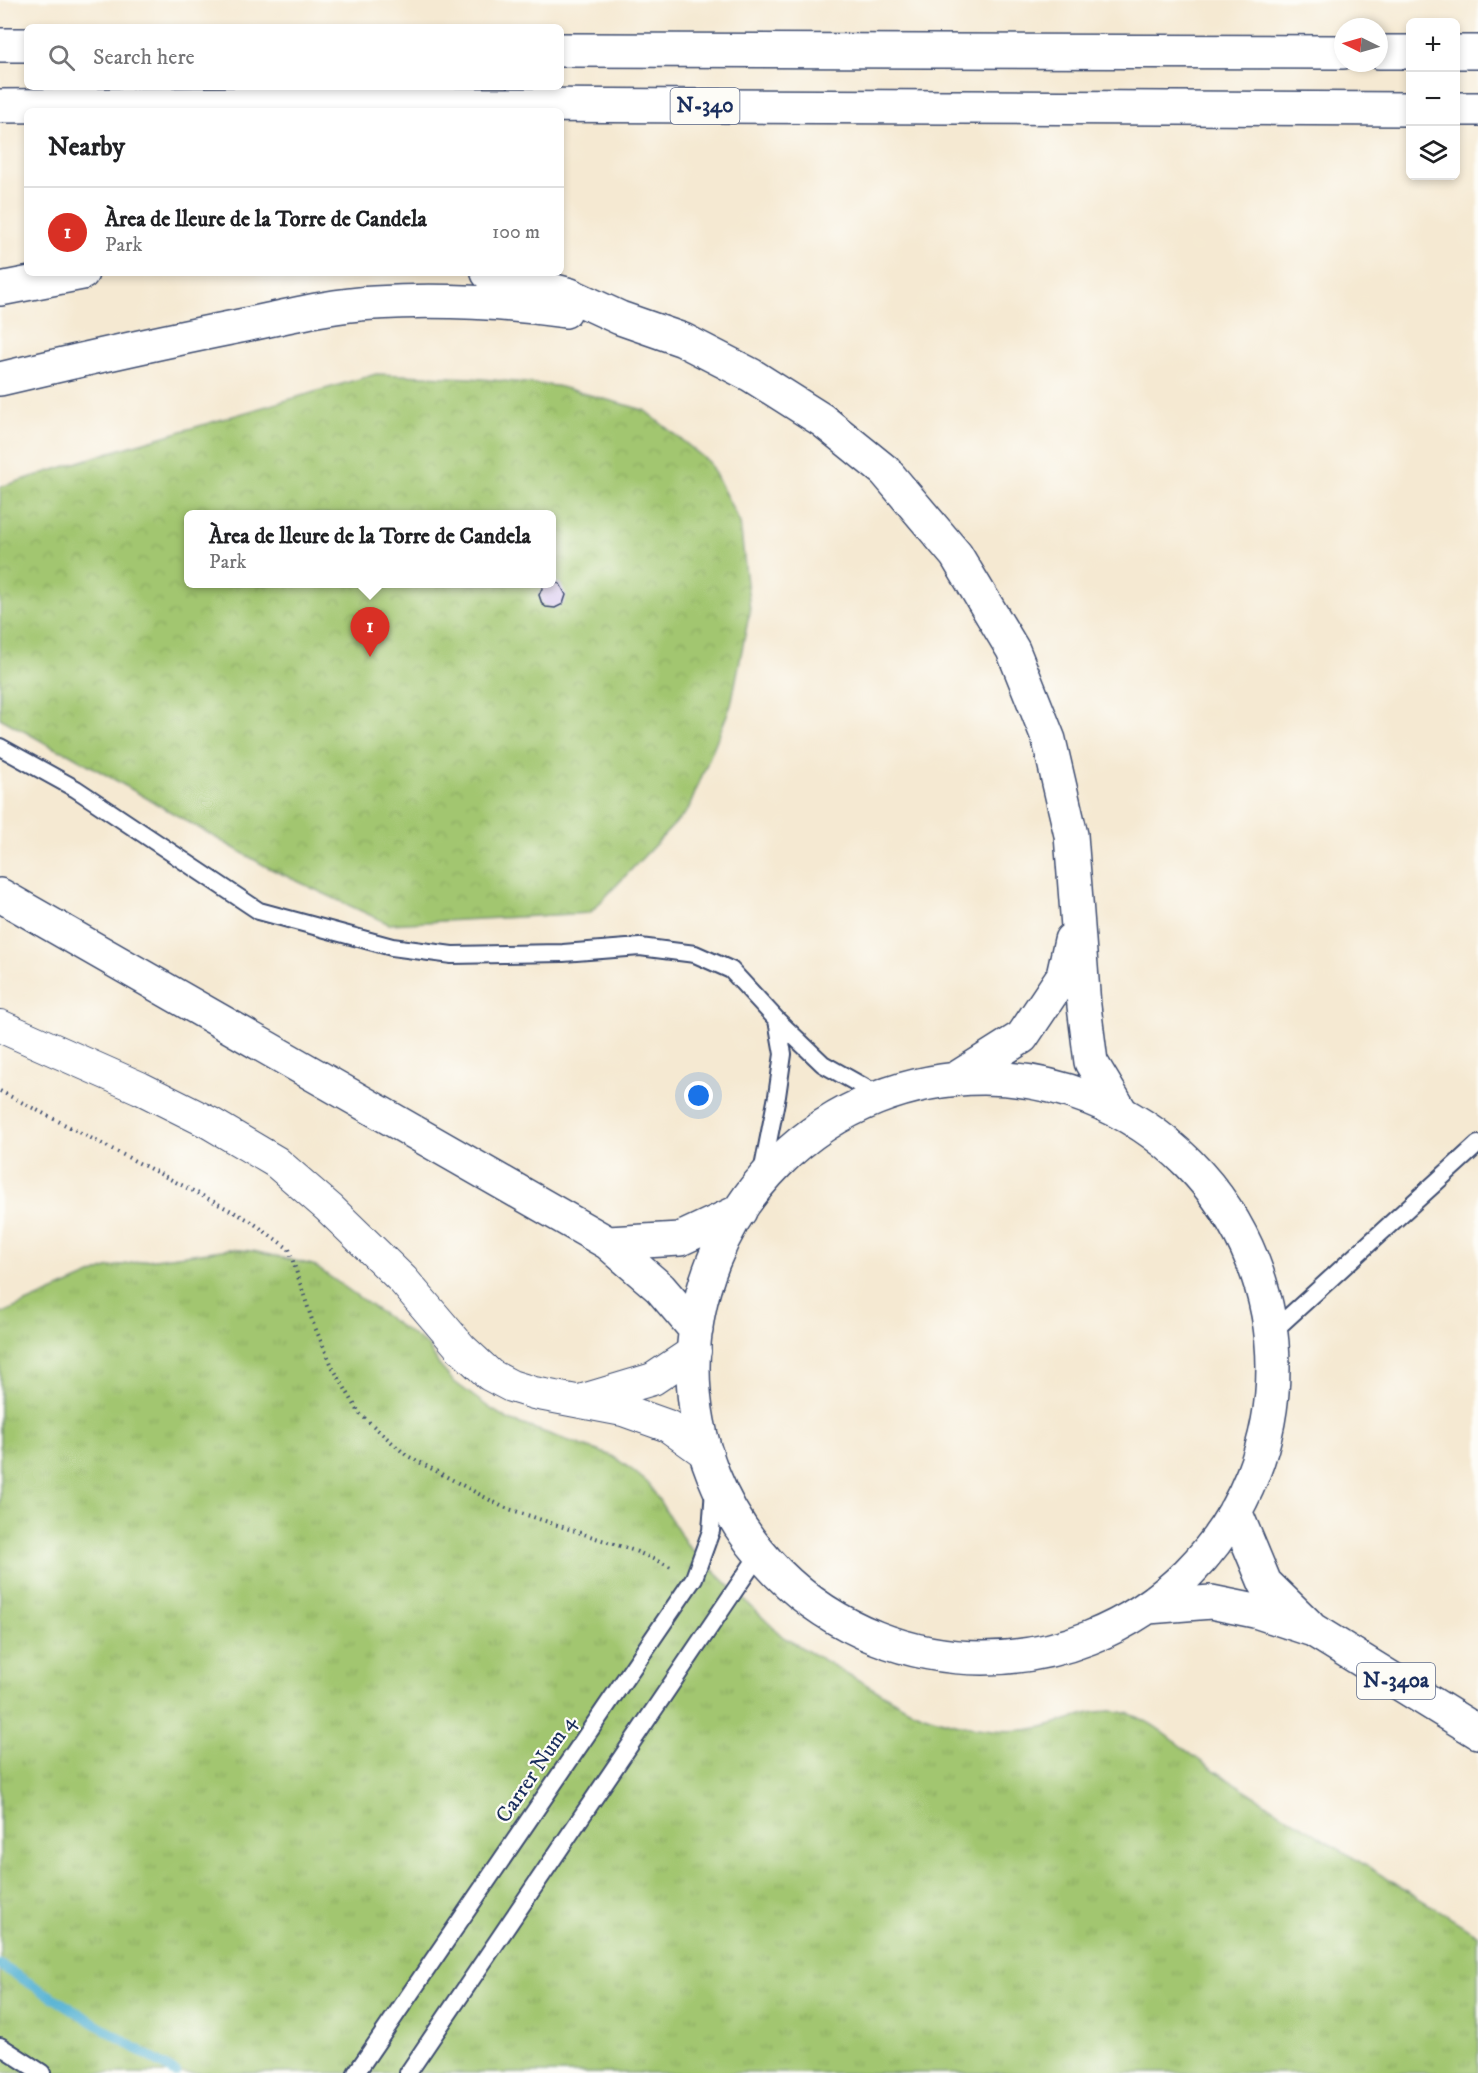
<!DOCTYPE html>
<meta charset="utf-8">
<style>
:root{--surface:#fff;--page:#f2f2f2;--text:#202124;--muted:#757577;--line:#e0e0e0;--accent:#d93025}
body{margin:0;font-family:"IM FELL DW Pica",serif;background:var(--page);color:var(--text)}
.controls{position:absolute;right:18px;top:18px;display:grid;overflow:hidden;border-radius:9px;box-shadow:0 3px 9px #0003}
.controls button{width:54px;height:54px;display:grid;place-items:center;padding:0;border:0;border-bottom:2px solid var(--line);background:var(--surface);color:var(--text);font:30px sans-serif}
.compass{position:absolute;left:1334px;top:18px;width:54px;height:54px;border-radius:50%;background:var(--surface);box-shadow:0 3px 9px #0003;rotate:275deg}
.you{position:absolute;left:699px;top:1096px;width:21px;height:21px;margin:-15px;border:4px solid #fff;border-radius:50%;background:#1a73e8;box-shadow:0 0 0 9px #1a73e833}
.badge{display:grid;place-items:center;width:39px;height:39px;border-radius:50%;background:var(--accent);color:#fff;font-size:20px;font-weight:700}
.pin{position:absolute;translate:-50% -50px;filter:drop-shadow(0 2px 3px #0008)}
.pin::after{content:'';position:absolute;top:32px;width:21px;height:18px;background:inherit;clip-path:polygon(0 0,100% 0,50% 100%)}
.popup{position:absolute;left:184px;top:510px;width:372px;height:78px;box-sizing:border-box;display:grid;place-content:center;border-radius:9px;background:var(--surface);filter:drop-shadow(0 2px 4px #0005);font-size:20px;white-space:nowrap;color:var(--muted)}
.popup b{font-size:22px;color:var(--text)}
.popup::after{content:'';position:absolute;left:50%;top:100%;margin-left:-12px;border:12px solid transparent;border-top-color:var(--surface)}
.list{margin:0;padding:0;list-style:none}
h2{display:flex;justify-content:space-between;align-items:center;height:78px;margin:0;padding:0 24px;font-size:26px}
h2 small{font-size:20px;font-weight:400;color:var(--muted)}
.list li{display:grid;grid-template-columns:39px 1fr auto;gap:18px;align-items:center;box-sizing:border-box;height:90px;padding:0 24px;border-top:2px solid var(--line)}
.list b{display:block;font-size:22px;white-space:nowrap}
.list p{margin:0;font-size:20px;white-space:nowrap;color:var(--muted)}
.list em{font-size:20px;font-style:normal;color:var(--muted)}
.icon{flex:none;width:33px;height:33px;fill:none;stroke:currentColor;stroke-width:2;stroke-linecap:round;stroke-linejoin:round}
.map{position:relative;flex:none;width:1478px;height:2073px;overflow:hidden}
.search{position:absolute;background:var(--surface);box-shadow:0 3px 9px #0003;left:24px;top:24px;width:540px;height:66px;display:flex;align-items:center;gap:15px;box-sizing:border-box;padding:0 21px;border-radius:9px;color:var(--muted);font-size:22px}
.panel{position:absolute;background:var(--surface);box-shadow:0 3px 9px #0003;left:24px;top:108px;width:540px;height:168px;border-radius:9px}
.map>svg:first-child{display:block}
</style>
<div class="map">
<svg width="1478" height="2073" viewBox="0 0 1478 2073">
<defs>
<pattern id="grass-tufts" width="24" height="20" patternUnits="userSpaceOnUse" patternTransform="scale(1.5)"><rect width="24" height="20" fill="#a2c670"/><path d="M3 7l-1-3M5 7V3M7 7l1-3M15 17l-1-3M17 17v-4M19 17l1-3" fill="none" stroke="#8baa63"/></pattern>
<pattern id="park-crowns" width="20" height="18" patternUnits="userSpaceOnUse" patternTransform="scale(1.5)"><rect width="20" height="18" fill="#a2c670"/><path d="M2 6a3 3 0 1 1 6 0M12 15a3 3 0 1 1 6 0" fill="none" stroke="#8baa63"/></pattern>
</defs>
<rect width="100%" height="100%" fill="#fdfcf7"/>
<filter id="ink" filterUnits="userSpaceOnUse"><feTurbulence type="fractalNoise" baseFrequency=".0167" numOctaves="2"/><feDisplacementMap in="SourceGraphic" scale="12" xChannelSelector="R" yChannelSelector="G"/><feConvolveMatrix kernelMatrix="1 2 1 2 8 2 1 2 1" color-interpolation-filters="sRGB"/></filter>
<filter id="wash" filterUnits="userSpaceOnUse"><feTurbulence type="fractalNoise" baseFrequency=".008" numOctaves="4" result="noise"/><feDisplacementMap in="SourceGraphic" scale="24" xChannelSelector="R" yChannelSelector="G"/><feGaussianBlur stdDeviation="1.35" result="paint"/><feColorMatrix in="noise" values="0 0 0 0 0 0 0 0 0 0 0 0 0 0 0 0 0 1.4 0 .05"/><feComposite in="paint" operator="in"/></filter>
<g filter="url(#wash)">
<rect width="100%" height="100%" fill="#f5e9d2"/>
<!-- grass -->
<path fill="url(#grass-tufts)" stroke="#5e7a67" stroke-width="1.5" d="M230,1249L253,1251L313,1265L428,1346L439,1365L453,1381L491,1409L509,1420L612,1456L631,1469L649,1484L687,1545L783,1637L909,1709C945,1725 1004,1737 1042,1727C1069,1721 1093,1707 1121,1712C1154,1718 1178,1747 1205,1764C1295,1823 1387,1878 1478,1935V2073H0V1314L107,1268L147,1260Z"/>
<!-- park -->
<path fill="url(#park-crowns)" stroke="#5e7a67" stroke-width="1.5" fill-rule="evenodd" d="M376,374L471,378L557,386L644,410L709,462L740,523L750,610L731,705L688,810L590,913L389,924L267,867L68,753L56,749L0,718V487L107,453ZM188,514H552V584H188Z"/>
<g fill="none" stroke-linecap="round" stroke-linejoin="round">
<!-- stream -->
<path stroke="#56b3d4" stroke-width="10" d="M0,1965L176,2073"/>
</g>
<g id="blocks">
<!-- building -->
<path fill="#c9b2f0" d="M552,581L560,584L566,595L563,604L555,608L546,607L542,604L539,595L544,584H552Z"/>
</g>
</g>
<g filter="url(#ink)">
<use href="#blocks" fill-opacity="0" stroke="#3c4b6f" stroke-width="1.5"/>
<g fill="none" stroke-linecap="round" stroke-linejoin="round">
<!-- service casing -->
<g stroke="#3c4b6f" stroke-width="20">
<path id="service" d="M0,747L76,789L259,911L392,947L452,955L563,953L640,947L695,954L731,970L777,1020L823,1064L880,1096
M760,1183L777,1096L783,1054L777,1020
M1271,1333L1478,1144
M0,2046L42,2073
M356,2073L694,1578L711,1531L715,1475
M408,2073L760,1553"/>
</g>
<!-- minor casing -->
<g stroke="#3c4b6f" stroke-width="34">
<path id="minor" d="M0,1026L140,1088L210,1123L276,1162L329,1208L403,1280L461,1348L490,1375L511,1386L534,1393L623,1410L668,1426L707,1454
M583,1400L653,1379L695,1351"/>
</g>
<!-- primary casing -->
<g stroke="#3c4b6f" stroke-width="36">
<path id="primary" d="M0,895L608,1243L660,1288L696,1330
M693 1368a290 290 0 1 1 580 0a290 290 0 1 1-580 0Z
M608,1243L680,1239L740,1211
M1235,1511L1265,1583L1308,1625
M1148,1607L1211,1602L1255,1611L1313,1630L1478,1732"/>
</g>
<!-- trunk casing -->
<g stroke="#3c4b6f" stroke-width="36">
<path id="trunk" d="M0,45H27
M561,50L1343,52
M1379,52H1410
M1456,52H1478
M0,106L269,104L1410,109
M1456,109H1478"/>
</g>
<!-- motorway casing -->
<g stroke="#3c4b6f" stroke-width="36">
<path id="motorway" d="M488,273L570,295L620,318L683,340L751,375L822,420L885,471L956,555L1013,650L1049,740L1071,835L1084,1006L1091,1062L1121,1112
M0,289L82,273
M0,379C80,360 159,342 240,326C284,317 329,305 374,303C438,299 501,302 565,311
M957,1078L1022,1037L1063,976L1071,940"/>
</g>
<!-- path -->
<path stroke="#3c4b6f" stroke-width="4" stroke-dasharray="1.5 4.5" stroke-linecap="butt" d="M0,1091L249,1220L289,1249L313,1323L333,1368L360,1414L406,1455L503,1507L635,1551L671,1567"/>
<!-- service -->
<use href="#service" stroke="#fff" stroke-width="16"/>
<!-- minor -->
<use href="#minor" stroke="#fff" stroke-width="32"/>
<!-- primary -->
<use href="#primary" stroke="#fff" stroke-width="33"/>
<!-- trunk -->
<use href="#trunk" stroke="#fff" stroke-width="33"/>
<!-- motorway -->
<use href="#motorway" stroke="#fff" stroke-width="33"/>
</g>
</g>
<g text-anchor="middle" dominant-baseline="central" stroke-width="4.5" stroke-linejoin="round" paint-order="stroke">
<!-- shield labels -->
<g fill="#fdfcf7" stroke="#5f6c8c" stroke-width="1.5">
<rect x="670.5" y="88" width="69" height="36" rx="4.5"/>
<rect x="1357" y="1663" width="78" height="36" rx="4.5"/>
</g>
<g font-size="21" font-weight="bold" fill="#1b2f5e">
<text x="705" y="106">N-340</text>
<text x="1396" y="1681">N-340a</text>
</g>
<!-- street labels -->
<g font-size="22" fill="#1b2f5e" stroke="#fdfcf7">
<text transform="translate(536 1769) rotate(-56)">Carrer Num 4</text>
</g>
</g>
</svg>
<div class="controls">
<button>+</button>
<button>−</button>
<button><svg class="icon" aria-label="layers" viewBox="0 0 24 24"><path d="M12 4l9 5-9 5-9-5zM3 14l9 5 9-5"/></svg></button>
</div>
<svg class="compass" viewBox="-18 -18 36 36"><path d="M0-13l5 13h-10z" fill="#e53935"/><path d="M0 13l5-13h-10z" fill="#757577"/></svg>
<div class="you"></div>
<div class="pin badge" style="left:370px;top:657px">1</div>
<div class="popup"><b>Àrea de lleure de la Torre de Candela</b>Park</div>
<div class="search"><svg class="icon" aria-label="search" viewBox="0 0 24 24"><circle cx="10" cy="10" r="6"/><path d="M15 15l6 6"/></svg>Search here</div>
<section class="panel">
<h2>Nearby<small></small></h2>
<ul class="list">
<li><span class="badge">1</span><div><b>Àrea de lleure de la Torre de Candela</b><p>Park</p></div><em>100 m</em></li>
</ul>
</section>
</div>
